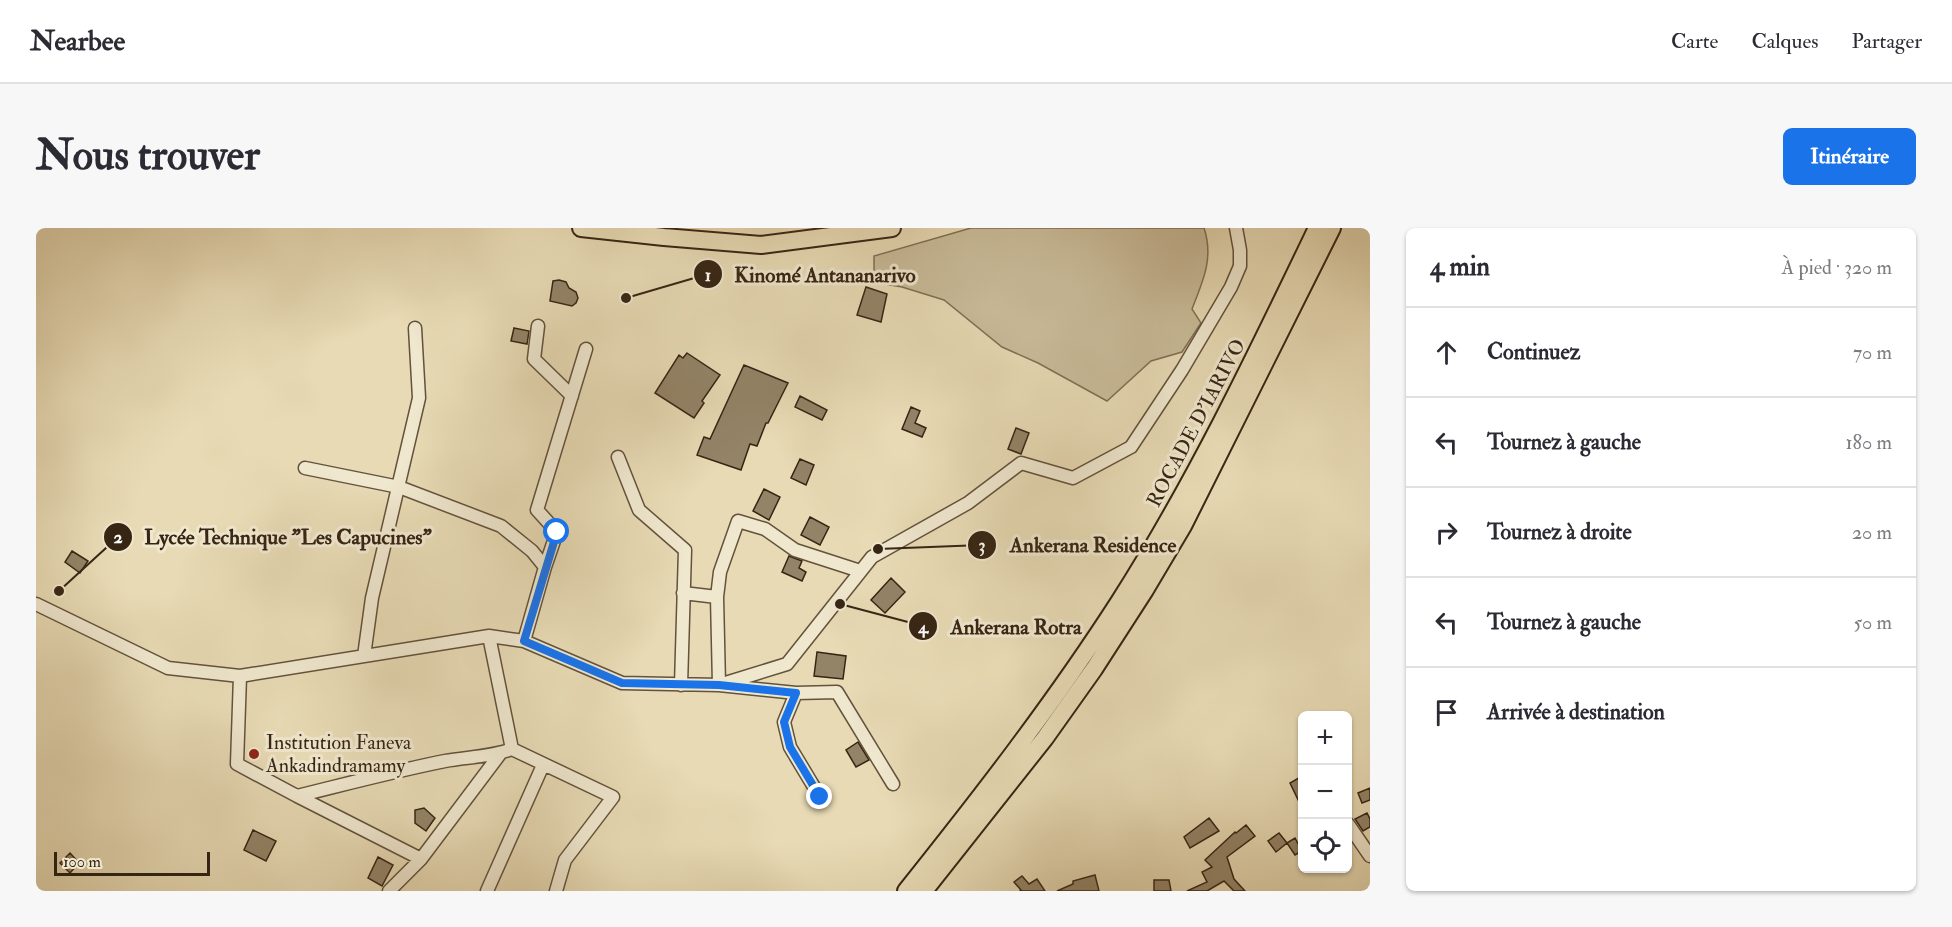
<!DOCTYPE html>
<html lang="fr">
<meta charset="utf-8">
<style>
:root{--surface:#fff;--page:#f7f7f7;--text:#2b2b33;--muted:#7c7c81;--line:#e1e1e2;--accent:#1a73e8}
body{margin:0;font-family:"IM FELL Double Pica",serif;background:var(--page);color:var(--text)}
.controls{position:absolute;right:18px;bottom:18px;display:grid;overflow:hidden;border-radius:9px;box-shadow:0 2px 4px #0004}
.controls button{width:54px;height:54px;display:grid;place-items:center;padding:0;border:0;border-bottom:2px solid var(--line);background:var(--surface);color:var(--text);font:30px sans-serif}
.scale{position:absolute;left:18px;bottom:15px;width:156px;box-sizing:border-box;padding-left:6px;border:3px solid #372514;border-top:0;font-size:16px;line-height:21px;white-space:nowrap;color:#372514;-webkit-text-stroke:4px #efe7ce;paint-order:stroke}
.stop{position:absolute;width:18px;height:18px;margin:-14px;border:4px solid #1a73e8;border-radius:50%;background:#fff}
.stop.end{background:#1a73e8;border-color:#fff;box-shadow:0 2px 6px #0008}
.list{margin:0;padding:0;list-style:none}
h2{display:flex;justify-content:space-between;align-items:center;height:78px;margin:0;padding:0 24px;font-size:26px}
h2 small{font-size:20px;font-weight:400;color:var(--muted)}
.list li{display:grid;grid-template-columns:39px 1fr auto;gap:18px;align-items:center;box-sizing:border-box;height:90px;padding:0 24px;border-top:2px solid var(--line)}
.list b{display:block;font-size:22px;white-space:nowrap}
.list em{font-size:20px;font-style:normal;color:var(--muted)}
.icon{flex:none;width:33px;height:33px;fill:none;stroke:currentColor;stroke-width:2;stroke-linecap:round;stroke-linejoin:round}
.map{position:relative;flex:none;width:1334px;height:663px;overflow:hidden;border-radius:9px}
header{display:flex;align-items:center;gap:36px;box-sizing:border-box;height:84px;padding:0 30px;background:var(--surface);border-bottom:2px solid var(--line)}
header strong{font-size:28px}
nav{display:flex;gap:33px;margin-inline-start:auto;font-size:21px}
.intro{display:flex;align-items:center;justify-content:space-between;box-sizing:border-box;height:144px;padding:0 36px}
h1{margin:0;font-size:42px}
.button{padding:15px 27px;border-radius:9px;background:var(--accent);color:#fff;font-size:21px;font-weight:700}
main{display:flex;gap:36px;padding:0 36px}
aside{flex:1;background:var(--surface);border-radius:9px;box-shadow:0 2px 4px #0004}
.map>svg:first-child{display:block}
</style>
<header>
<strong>Nearbee</strong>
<nav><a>Carte</a><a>Calques</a><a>Partager</a></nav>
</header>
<div class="intro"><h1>Nous trouver</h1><a class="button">Itinéraire</a></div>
<main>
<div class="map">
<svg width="1334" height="663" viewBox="0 0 1334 663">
<rect width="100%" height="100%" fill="#e7dab4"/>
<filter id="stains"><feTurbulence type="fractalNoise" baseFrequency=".00333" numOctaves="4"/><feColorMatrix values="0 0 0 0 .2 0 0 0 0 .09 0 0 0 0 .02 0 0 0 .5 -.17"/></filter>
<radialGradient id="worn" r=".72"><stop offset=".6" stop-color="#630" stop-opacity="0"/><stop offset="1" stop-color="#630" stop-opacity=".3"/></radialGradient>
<!-- green -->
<path fill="#c9bb99" stroke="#807056" stroke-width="1.5" d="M935,0H1168C1178,30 1167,53 1156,81L1165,95L1146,124L1115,133L1071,173L1002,135L966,119L908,72L866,59L838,54V28Z"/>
<!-- building -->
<path fill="#938367" stroke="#372514" stroke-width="1.5" d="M523,52L530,54L533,60L540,64L542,70L540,75L536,78L514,73L517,53Z
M830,59L851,66L845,94L821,87Z
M478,100L493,103L491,116L475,113Z
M651,125L684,147L666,173L668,175L658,190L619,165L643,127L647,130Z
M708,137L752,155L732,195H730L721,218L714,216L705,242L661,227L668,209L674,211Z
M764,168L791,182L786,192L759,179Z
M875,179L884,183L879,195L890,200L886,209L866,201Z
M980,200L993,205L985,226L972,221Z
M764,231L778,237L770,257L755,250Z
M728,261L744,269L733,292L717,283Z
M774,289L793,299L784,317L765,307Z
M36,323L52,333L44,345L29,334Z
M753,328L766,333L763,340L770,344L766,353L746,344Z
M855,350L869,364L849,385L835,372Z
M781,424L810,428L807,451L778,448Z
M822,514L833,532L820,539L810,522Z
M1266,548V580L1254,555Z
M1334,560V572L1326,575L1322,565Z
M388,580L399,590L390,603L379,595V582Z
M1331,585L1334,591V599L1327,603L1319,591Z
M1173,590L1183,603L1154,620L1148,609Z
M1210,597L1219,608L1191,629L1198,651L1209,663H1198L1188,653L1171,663H1151L1171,654L1166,644L1176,639L1169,632L1199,604L1200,605Z
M217,602L240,613L230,633L208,622Z
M1243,605L1251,615L1259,610L1266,623L1259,627L1251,615L1240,624L1232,613Z
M34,625L43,635L34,645L24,635Z
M342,629L357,637L346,658L332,650Z
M1059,647L1063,663H1021L1037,656V653Z
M986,648L993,656L1001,651L1009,663H984L985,662L978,654Z
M1118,652H1133L1135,663H1118Z"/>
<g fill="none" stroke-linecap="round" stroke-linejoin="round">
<!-- minor casing -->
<g stroke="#63523c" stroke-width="15">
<path id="minor" d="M502,98L498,131L536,168
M582,229L603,282L649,322L645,457
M269,240L363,259L465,298L496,323L509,339L488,413
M509,339L521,304L501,282L550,121
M647,365L681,369L683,457L760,465L748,494L754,519L784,569
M681,369L684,344L702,293L729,301L759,322L824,343
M0,376L132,440L204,448L453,408L488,413L586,455L683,457L751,436L836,329L932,275L985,235L1037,250L1095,219L1146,142L1195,59L1204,38V22L1200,0
M453,408L476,521
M328,428L336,370L383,170L379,100
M204,448L201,536L261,568C310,556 359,543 409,533C431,529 455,529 476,521L577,569L529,632L520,663
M760,465L801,464L857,556
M261,568L385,631
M1312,596L1334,628
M353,663L385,631L464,526
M451,663L507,537"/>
</g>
<!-- major casing -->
<g stroke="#372514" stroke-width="20">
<path id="major" d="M545,0L628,9L725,17L856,0
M870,663C945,569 1018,475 1083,374C1159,255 1220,127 1281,0
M888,663L1009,510L1058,441L1109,362L1147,298L1296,0"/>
</g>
<!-- minor -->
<use href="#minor" stroke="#efe7ce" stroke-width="12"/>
<!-- major -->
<use href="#major" stroke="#e7dab4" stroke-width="16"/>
</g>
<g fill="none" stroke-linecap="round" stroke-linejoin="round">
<!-- route -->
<path stroke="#1a73e8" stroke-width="8" d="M521,304L488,413L586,455L683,457L760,465L748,494L754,519L784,569"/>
</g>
<!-- markers -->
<circle fill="#8f2418" stroke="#efe7ce" stroke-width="2" cx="218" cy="526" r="6"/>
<g text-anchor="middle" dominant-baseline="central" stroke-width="6" stroke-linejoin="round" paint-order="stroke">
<!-- street labels -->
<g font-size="20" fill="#372514" stroke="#efe7ce">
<text transform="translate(1160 195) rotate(-62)">ROCADE D'IARIVO</text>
</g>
<!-- poi labels -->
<g font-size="20" fill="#372514" stroke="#efe7ce" text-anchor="start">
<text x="230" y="514">Institution Faneva<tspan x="230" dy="23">Ankadindramamy</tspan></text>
</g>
</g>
<!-- callouts -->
<path fill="none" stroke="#372514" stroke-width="2" d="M590 70L672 46M23 363L82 309M842 321L946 317M804 376L887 398"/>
<g fill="#372514" stroke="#efe7ce" stroke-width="2">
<circle cx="590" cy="70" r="6"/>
<circle cx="23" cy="363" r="6"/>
<circle cx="842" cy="321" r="6"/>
<circle cx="804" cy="376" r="6"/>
<circle cx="672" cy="46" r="15"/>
<circle cx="82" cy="309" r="15"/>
<circle cx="946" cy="317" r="15"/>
<circle cx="887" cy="398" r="15"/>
</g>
<g font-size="18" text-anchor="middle" font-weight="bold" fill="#fff">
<text x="672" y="53">1</text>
<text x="82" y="315">2</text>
<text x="946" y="323">3</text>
<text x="887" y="405">4</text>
</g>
<g font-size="21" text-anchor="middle" font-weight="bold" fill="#372514" stroke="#efe7ce" stroke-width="6" stroke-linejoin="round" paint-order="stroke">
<text x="789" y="54">Kinomé Antananarivo</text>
<text x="252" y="316">Lycée Technique "Les Capucines"</text>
<text x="1057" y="324">Ankerana Residence</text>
<text x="980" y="406">Ankerana Rotra</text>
</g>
<rect width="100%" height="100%" filter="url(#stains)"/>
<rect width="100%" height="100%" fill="url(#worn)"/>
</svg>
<div class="controls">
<button>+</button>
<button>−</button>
<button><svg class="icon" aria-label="locate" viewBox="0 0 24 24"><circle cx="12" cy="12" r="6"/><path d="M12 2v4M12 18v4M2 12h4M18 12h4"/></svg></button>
</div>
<div class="scale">100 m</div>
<div class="stop" style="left:521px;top:304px"></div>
<div class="stop end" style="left:784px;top:569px"></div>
</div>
<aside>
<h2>4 min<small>À pied · 320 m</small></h2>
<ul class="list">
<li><svg class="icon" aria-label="ahead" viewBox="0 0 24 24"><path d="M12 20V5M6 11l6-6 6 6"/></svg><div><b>Continuez</b></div><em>70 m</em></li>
<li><svg class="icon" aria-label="left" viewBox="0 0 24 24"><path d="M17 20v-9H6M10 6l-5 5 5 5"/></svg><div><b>Tournez à gauche</b></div><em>180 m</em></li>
<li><svg class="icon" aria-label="right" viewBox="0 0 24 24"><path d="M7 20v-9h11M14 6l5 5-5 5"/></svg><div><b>Tournez à droite</b></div><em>20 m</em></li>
<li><svg class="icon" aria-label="left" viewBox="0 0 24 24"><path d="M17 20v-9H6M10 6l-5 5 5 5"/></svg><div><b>Tournez à gauche</b></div><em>50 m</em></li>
<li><svg class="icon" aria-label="arrive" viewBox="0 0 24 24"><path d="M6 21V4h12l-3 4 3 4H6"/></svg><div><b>Arrivée à destination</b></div></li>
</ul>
</aside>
</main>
